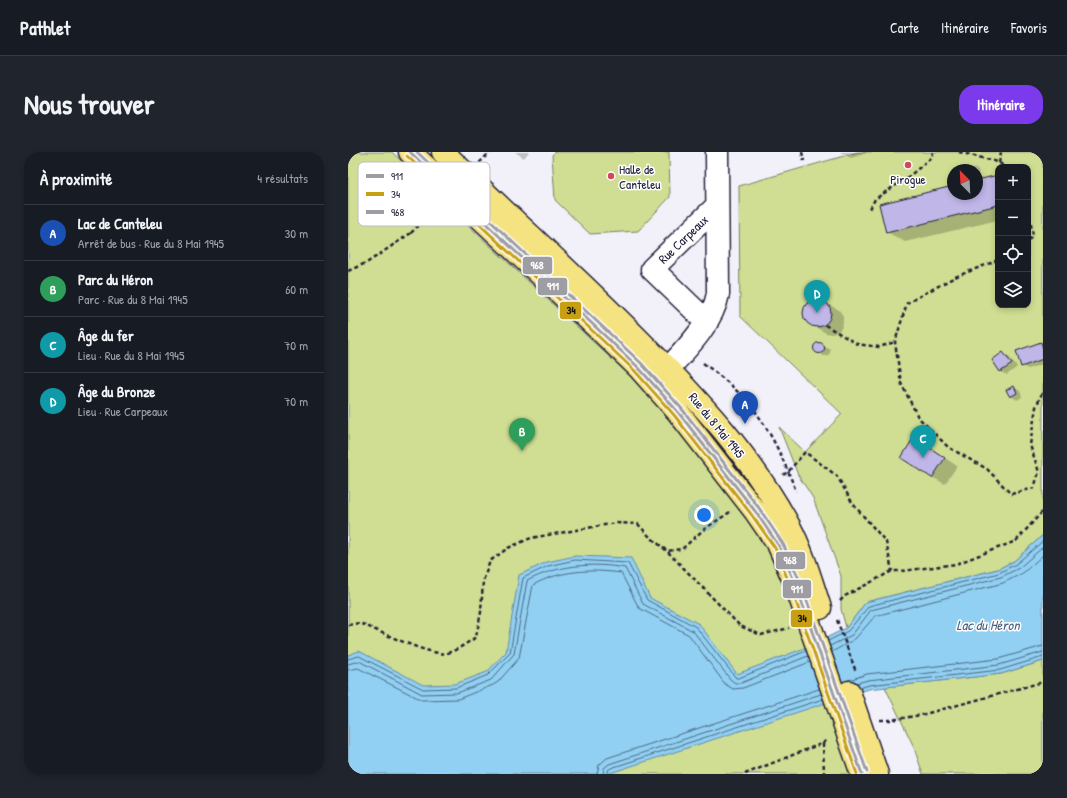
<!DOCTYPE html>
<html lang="fr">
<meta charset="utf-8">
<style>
:root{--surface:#171b24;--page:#20242c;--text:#f1f3f6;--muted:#9ea1a6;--line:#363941;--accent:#7c3aed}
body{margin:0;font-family:"Patrick Hand",sans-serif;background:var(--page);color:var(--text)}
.controls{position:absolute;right:12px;top:12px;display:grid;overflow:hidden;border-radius:8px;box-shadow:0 2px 6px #0003}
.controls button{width:36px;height:36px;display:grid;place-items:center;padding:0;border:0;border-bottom:1px solid var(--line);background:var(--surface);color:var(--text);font:20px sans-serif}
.compass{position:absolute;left:599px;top:12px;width:36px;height:36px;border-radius:50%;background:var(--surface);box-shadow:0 2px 6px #0003;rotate:336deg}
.you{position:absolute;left:356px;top:363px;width:14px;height:14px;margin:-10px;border:3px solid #fff;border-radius:50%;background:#1a73e8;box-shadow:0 0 0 6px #1a73e833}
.badge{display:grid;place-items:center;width:26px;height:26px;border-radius:50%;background:var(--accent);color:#fff;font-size:13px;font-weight:700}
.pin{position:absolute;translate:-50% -33px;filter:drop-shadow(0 1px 2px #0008)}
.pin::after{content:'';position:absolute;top:21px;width:14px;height:12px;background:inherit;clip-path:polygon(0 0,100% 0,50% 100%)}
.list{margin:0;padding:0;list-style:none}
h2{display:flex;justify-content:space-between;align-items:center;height:52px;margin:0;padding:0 16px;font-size:17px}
h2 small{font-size:13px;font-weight:400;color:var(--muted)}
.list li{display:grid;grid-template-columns:26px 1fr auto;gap:12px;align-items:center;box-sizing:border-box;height:56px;padding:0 16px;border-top:1px solid var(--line)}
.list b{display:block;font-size:15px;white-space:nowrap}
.list p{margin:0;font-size:13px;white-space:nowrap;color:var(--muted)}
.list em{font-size:13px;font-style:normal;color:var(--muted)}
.icon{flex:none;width:22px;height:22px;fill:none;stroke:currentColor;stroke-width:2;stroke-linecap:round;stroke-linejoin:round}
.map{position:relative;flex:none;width:695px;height:622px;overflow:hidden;border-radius:16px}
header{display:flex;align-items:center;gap:24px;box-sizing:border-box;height:56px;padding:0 20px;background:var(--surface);border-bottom:1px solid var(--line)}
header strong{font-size:19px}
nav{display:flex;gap:22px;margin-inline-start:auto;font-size:14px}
.intro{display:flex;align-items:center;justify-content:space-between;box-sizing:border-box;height:96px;padding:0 24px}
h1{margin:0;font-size:28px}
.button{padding:10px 18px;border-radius:16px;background:var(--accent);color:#fff;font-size:14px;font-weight:700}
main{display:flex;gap:24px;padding:0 24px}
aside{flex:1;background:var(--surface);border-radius:16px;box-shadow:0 2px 6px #0003}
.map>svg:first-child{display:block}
</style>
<header>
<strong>Pathlet</strong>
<nav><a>Carte</a><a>Itinéraire</a><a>Favoris</a></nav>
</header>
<div class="intro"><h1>Nous trouver</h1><a class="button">Itinéraire</a></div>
<main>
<aside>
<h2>À proximité<small>4 résultats</small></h2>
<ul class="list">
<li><span class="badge" style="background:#1a4fb4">A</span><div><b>Lac de Canteleu</b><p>Arrêt de bus · Rue du 8 Mai 1945</p></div><em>30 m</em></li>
<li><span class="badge" style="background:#2e9e5b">B</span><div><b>Parc du Héron</b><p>Parc · Rue du 8 Mai 1945</p></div><em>60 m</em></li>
<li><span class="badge" style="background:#0f9aa8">C</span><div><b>Âge du fer</b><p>Lieu · Rue du 8 Mai 1945</p></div><em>70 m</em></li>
<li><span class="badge" style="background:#0f9aa8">D</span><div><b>Âge du Bronze</b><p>Lieu · Rue Carpeaux</p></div><em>70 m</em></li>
</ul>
</aside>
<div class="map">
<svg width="695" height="622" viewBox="0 0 695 622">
<rect width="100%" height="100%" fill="#f2f1fa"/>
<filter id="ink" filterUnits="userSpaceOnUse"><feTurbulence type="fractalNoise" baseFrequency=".025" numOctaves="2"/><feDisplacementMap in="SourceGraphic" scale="8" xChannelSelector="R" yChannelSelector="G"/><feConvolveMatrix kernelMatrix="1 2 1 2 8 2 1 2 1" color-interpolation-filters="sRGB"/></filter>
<g filter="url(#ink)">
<!-- green -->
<path fill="#cfde92" stroke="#788066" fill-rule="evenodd" d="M0,0H44L94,49L296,237L399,361L429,411L506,622H0Z
M207,0H321L322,45L290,79L242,82L207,48L204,3Z
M510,0H695V383L666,409L650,417L518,450L498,476L493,457V424L465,346L450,323L431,275L457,300L494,262L392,164L391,34ZM650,15H680V153H650ZM605,18H629V42H605Z
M695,509V622H575L565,593L537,535L653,522Z"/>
<!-- water -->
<path fill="#91d0f2" stroke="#658aa9" d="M695,383V509L653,522L521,537L259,622H0V503L11,499L75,533L107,532L139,520L158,500L171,423L199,410L227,404L283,406L302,446L351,472L389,522L462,494L498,476L518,450L650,417L666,409Z"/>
<!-- shadow -->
<path fill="#0003" d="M167,0H181L176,6Z
M492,0H518L519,1L503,6Z
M650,24V68L557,90L539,80L605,35V42H629V30Z
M467,148H473L491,158L495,164V170L494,175L490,180L484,182L478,181L460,171L457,166L456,160L458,155L462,150Z
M692,191L695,193V212L680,217L674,214Z
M468,192H473L482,197V201L479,204H476L467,198L466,195Z
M655,201L661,205L669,215L659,223L653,220L645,209Z
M666,235L672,239L674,245L669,248L663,244Z
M579,294L609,314L597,332L584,325Z"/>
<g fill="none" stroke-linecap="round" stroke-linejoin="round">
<!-- shore -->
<path stroke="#4e6884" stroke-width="1" d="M480,489L500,479L521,454L651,421L668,412L695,389
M482,494L504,483L523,458L653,425L671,416L695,395
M484,500L507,487L527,464L655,431L675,421L695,403
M0,507L11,504L75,537L108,536L140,523L162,501L175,426L200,414L227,408L280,411L299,448L348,475L388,526H391L458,499
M0,512L11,509L74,542L109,541L143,528L166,502L179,429C209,413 244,410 277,416L295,452L345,479L382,527L387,531H393L460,504
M0,518L10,516L74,548L110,547L145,533L150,530L171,506L185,433C212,418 243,417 273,421L291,456L341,483L377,532L385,537L395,536L462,510
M498,529L519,522L650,507L695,494
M509,531L520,528L651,513L695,500
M512,536L521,533L652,518L695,505
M249,622L251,613L259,606L471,537
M255,622L256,616L261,612L473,542
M260,622V618L263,616L475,547"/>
</g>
<!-- building -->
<path fill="#c0b7e8" stroke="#22223b" d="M650,23V53L538,81L531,52L605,34V42H629V28Z
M455 161a14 14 0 1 1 28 0a14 14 0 1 1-28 0Z
M693,190L695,197V207L673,215L668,199Z
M465.5 196a5.5 5.5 0 1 1 11 0a5.5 5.5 0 1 1-11 0Z
M655,200L664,212L652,220L644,208Z
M666,234L669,241L662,245L658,238Z
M566,285L597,306L584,326L553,306Z"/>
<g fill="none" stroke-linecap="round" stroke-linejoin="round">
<!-- minor casing -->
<g stroke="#22223b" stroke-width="25">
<path id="minor" d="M359,170L304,117L369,54
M307,231C329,206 364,175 370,142L369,0"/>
</g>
<!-- major casing -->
<g stroke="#22223b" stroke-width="25">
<path id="major" d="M62,0L259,185L290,215L330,260L407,359L431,394L447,431L514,622
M95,0C161,65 231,127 296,193C351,248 404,305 441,374C455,400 463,429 472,456
M501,540L529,622"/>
</g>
<!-- path -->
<path stroke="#22223b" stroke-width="2.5" stroke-dasharray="4 3" stroke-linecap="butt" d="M454,0L456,9
M611,0L650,10L657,15
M651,11L653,0
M522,57L527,47L559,26L584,5L585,0
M680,58L685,83L680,89
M650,108L607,125L559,151L547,190L553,231L570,265L600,295L639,317L663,342L686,336L691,320L682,293L688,255L695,239
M0,119L20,110L63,81
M477,173L509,192L531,195L547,190
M355,211C367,220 380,230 391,241C417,265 435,306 448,339
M435,323L440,320L457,300L489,324L505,352L538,390L544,419
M320,400L392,474L413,483L441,476
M492,449L497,444L544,419H554L608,412L668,389L695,359
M489,468L508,520
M0,473L12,471C28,478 84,505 99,501C110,498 119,491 128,485L133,460L135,429L142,409L160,396L183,386L268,371L290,372L301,384L319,399L334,397L355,378L382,360
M532,568H543L573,563L695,530
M475,591L476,622
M397,622L475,591L480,587"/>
<!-- minor -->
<use href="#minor" stroke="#fff" stroke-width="22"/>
<!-- major -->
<use href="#major" stroke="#f5e382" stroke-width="22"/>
<!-- path-bridge -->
<path stroke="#22223b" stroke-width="2.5" stroke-dasharray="4 3" stroke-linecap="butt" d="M63,81L142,0"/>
<!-- bus-1 casing -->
<g stroke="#fff" stroke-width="6">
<path id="bus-1" d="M62,0L290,215L330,260L407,359L431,394L447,431L514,622"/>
</g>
<!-- bus-2 casing -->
<g stroke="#fff" stroke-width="6">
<path id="bus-2" d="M59,4L286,218L326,263L403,362L427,396L442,433L509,622"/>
</g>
<!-- bus-3 casing -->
<g stroke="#fff" stroke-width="6">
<path id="bus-3" d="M69,0L293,211L334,257L411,356L435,392L452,429L519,620"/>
</g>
<!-- bus-1 -->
<use href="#bus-1" stroke="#9d9da3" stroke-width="3"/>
<!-- bus-2 -->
<use href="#bus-2" stroke="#c89f12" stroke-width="3"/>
<!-- bus-3 -->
<use href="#bus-3" stroke="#9d9da3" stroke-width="3"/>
</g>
</g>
<!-- markers -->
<g fill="#d1495b" stroke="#fff" stroke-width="1.5">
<circle cx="560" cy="13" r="4"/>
<circle cx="263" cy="24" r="4"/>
</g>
<g text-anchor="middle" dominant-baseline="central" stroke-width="3" stroke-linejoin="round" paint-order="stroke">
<!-- poi labels -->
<g font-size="13" fill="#22223b" stroke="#fff" text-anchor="start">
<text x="271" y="17">Halle de<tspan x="271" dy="15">Canteleu</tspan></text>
<text x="560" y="27" text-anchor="middle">Pirogue</text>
</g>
<!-- street labels -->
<g font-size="13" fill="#22223b" stroke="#fff">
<text transform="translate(335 87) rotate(-44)">Rue Carpeaux</text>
<text transform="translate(369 273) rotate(51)">Rue du 8 Mai 1945</text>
</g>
<!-- water labels -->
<g font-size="14" font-style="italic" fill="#495f7b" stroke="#fff">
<text x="640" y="472">Lac du Héron</text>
</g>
</g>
<!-- legend -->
<rect x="10" y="10" width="132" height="64" rx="6" fill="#fff" stroke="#bdbdc4" stroke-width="1"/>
<rect x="18" y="22" width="18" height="4" fill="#9d9da3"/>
<rect x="18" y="40" width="18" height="4" fill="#c89f12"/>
<rect x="18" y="58" width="18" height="4" fill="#9d9da3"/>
<g font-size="11" fill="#22223b">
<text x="43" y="28">911</text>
<text x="43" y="46">34</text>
<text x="43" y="64">968</text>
</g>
<g stroke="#fff" stroke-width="1.5">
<rect x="174" y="104" width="31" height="19" rx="4" fill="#9d9da3"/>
<rect x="189" y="125" width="31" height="19" rx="4" fill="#9d9da3"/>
<rect x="211" y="149" width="23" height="19" rx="4" fill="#c89f12"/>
<rect x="427" y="399" width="31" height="19" rx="4" fill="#9d9da3"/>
<rect x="434" y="427" width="30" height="20" rx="4" fill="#9d9da3"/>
<rect x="442" y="457" width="23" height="19" rx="4" fill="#c89f12"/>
</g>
<g font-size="11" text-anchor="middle" font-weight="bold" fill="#fff">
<text x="189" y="117">968</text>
<text x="205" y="138">911</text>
<text x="442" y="412">968</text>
<text x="449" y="441">911</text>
</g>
<g font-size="11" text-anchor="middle" font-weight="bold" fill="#111">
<text x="223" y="162">34</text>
<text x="454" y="470">34</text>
</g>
</svg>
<div class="controls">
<button>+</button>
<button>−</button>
<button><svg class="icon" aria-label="locate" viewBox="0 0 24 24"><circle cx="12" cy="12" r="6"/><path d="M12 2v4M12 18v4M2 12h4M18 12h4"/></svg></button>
<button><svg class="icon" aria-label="layers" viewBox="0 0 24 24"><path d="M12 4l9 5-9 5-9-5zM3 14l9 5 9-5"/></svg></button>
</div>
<svg class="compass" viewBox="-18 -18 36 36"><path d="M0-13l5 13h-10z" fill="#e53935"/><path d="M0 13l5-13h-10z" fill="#9ea1a6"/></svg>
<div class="you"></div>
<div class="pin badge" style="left:397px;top:272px;background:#1a4fb4">A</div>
<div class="pin badge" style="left:174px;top:299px;background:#2e9e5b">B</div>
<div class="pin badge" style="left:575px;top:306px;background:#0f9aa8">C</div>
<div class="pin badge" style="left:469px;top:161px;background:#0f9aa8">D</div>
</div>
</main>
